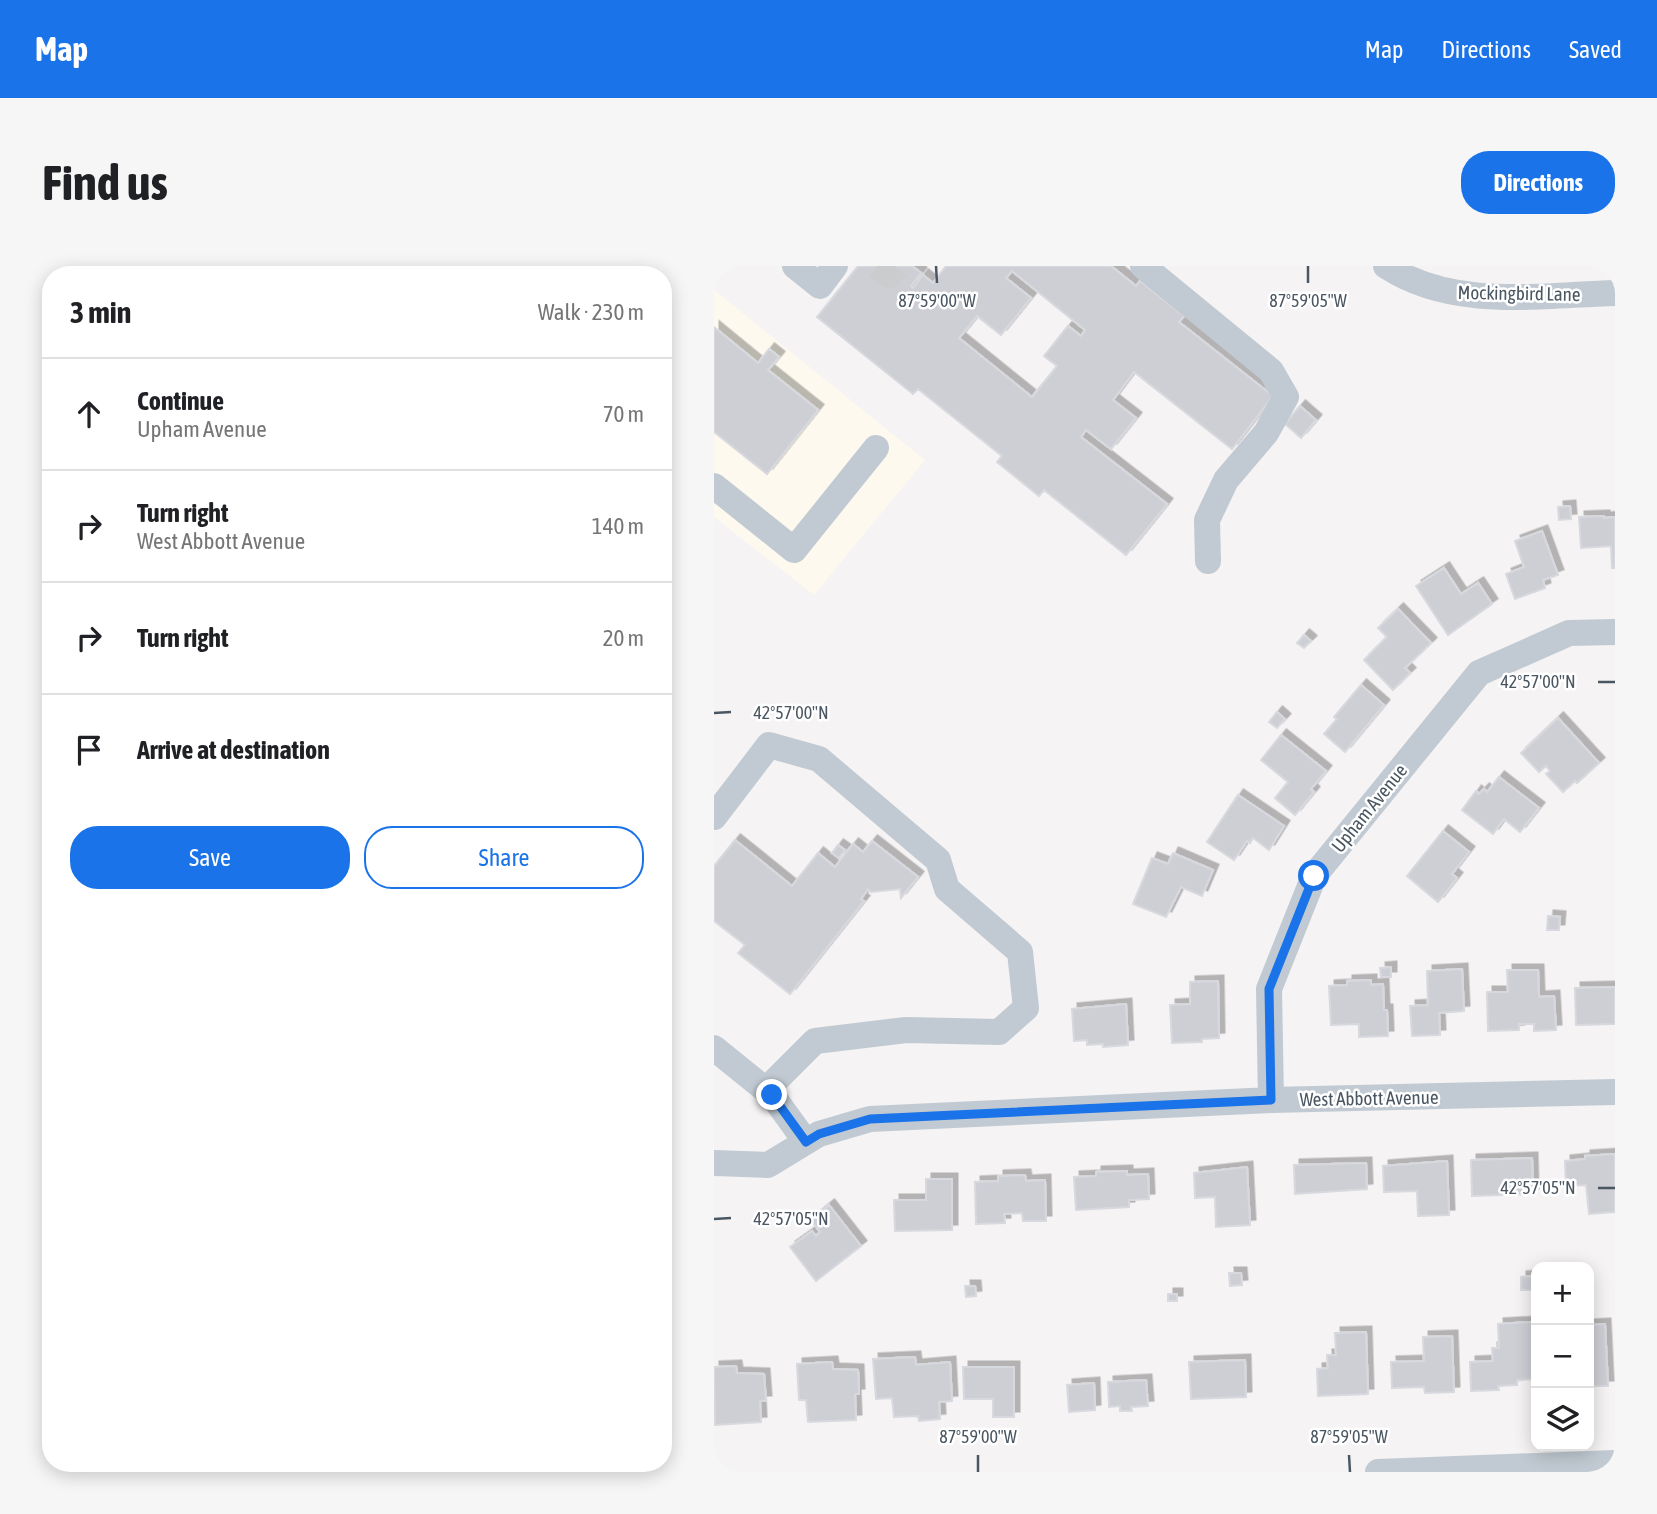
<!DOCTYPE html>
<meta charset="utf-8">
<style>
:root{--surface:#fff;--page:#f6f6f6;--text:#202124;--muted:#757577;--line:#e0e0e0;--accent:#1a73e8}
body{margin:0;font-family:"Asap Condensed",sans-serif;background:var(--page);color:var(--text)}
.controls{position:absolute;right:21px;bottom:21px;display:grid;overflow:hidden;border-radius:14px;box-shadow:0 4px 18px #0003}
.controls button{width:63px;height:63px;display:grid;place-items:center;padding:0;border:0;border-bottom:2px solid var(--line);background:var(--surface);color:var(--text);font:35px sans-serif}
.stop{position:absolute;width:21px;height:21px;margin:-16px;border:5px solid #1a73e8;border-radius:50%;background:#fff}
.stop.end{background:#1a73e8;border-color:#fff;box-shadow:0 2px 7px #0008}
.list{margin:0;padding:0;list-style:none}
h2{display:flex;justify-content:space-between;align-items:center;height:91px;margin:0;padding:0 28px;font-size:30px}
h2 small{font-size:23px;font-weight:400;color:var(--muted)}
.list li{display:grid;grid-template-columns:46px 1fr auto;gap:21px;align-items:center;box-sizing:border-box;height:112px;padding:0 28px;border-top:2px solid var(--line)}
.list b{display:block;font-size:26px;white-space:nowrap}
.list p{margin:0;font-size:23px;white-space:nowrap;color:var(--muted)}
.list em{font-size:23px;font-style:normal;color:var(--muted)}
.actions{display:flex;gap:14px;padding:21px 28px}
.actions a{flex:1;padding:16px 0;border:2px solid var(--accent);border-radius:28px;text-align:center;font-size:24px;color:var(--accent)}
.actions .main{background:var(--accent);color:#fff}
.icon{flex:none;width:38px;height:38px;fill:none;stroke:currentColor;stroke-width:2;stroke-linecap:round;stroke-linejoin:round}
.map{position:relative;flex:none;width:901px;height:1206px;overflow:hidden;border-radius:28px}
header{display:flex;align-items:center;gap:42px;box-sizing:border-box;height:98px;padding:0 35px;background:var(--accent);color:#fff}
header strong{font-size:33px}
nav{display:flex;gap:38px;margin-inline-start:auto;font-size:24px}
.intro{display:flex;align-items:center;justify-content:space-between;box-sizing:border-box;height:168px;padding:0 42px}
h1{margin:0;font-size:49px}
.button{padding:18px 32px;border-radius:28px;background:var(--accent);color:#fff;font-size:24px;font-weight:700}
main{display:flex;gap:42px;padding:0 42px}
aside{flex:1;background:var(--surface);border-radius:28px;box-shadow:0 4px 18px #0003}
.map>svg:first-child{display:block}
</style>
<header>
<strong>Map</strong>
<nav><a>Map</a><a>Directions</a><a>Saved</a></nav>
</header>
<div class="intro"><h1>Find us</h1><a class="button">Directions</a></div>
<main>
<aside>
<h2>3 min<small>Walk · 230 m</small></h2>
<ul class="list">
<li><svg class="icon" aria-label="ahead" viewBox="0 0 24 24"><path d="M12 20V5M6 11l6-6 6 6"/></svg><div><b>Continue</b><p>Upham Avenue</p></div><em>70 m</em></li>
<li><svg class="icon" aria-label="right" viewBox="0 0 24 24"><path d="M7 20v-9h11M14 6l5 5-5 5"/></svg><div><b>Turn right</b><p>West Abbott Avenue</p></div><em>140 m</em></li>
<li><svg class="icon" aria-label="right" viewBox="0 0 24 24"><path d="M7 20v-9h11M14 6l5 5-5 5"/></svg><div><b>Turn right</b></div><em>20 m</em></li>
<li><svg class="icon" aria-label="arrive" viewBox="0 0 24 24"><path d="M6 21V4h12l-3 4 3 4H6"/></svg><div><b>Arrive at destination</b></div></li>
</ul>
<div class="actions"><a class="main">Save</a><a>Share</a></div>
</aside>
<div class="map">
<svg width="901" height="1206" viewBox="0 0 901 1206">
<defs>
<filter id="shadow"><feDropShadow dx="5.5" dy="-5.5" stdDeviation="0" flood-color="#0004"/></filter>
</defs>
<rect width="100%" height="100%" fill="#f5f3f3"/>
<!-- commercial -->
<path fill="#fdf9ef" d="M0,24L211,194L100,329L0,251Z"/>
<!-- building -->
<path fill="#cdcfd5" stroke="#d7d9de" stroke-width="2" fill-rule="evenodd" filter="url(#shadow)" d="M144,0H198L207,7L197,20L199,22L209,9L219,17L232,0H397L422,20L426,15L470,50L465,56L559,130L518,183L420,106L399,134L422,152L397,183L372,164L367,171L453,238L412,289L330,224L325,230L283,196L288,190L204,123L199,128L103,51ZM298,5L371,64L367,70L354,60L330,90L343,100L318,131L245,72L263,50L287,69L317,32L292,12Z
M0,61L44,97L55,83L65,91L54,104L104,144L53,208L0,166Z
M586,140L602,154L587,172L571,158Z
M856,240L857,253L845,254L844,241Z
M890,250V252L901,251V302H898L897,280L867,282L865,251Z
M828,265L844,309L829,314L831,322L801,333L792,308L810,301L801,275Z
M730,302L747,328L764,317L778,338L734,369L702,320Z
M684,343L717,377L691,402L696,407L679,424L650,394L673,371L664,362Z
M590,369L597,375L590,382L583,377Z
M647,419L670,439L631,486L610,468L623,453L620,451Z
M563,446L571,453L563,462L555,456Z
M844,452L885,497L863,517L861,515L849,526L832,508L836,505L832,500L825,506L807,487Z
M567,469L612,505L597,523L600,526L581,549L561,532L574,516L547,494Z
M785,511L825,542L806,566L790,553L779,568L748,544L762,525L765,528L770,523L773,526Z
M524,529L570,560L555,584L539,572L536,577L533,575L520,594L493,576Z
M729,565L755,586L738,608L743,612L724,636L693,610Z
M21,574L78,620L104,587L121,601L139,578L149,586L158,575L204,611L187,632L186,623L157,626L154,623L147,633L150,635L76,728L24,687L31,679L0,655V600Z
M124,579L131,584L125,592L118,587Z
M459,587L499,604L488,630L467,621L452,651L419,638L438,592L454,598Z
M834,650L846,651L845,664H833Z
M677,701V711H667L666,702Z
M748,703L750,745L725,747L726,769L698,770L696,740L714,739L713,705Z
M793,704H824L825,731L840,730L842,764L820,765V758H805V764L774,765L773,726H794Z
M657,714V719L669,718L670,744H673L674,770L645,771V758L617,759L615,720L633,719V715Z
M504,715L505,772L488,773V776L458,777L456,739L476,738V716Z
M901,721V758L862,759L861,722Z
M412,738L414,779L389,781V778L373,779V774L360,775L358,743Z
M901,888V946L875,948L872,919L852,920L851,895L871,893V890Z
M818,892L819,928L758,930L757,894Z
M733,895L735,949L704,950L703,925L670,926L669,900Z
M652,897L653,923L581,928L580,899Z
M533,901L536,959L502,961L501,931L481,932L480,907Z
M413,905V909L434,908L435,933L415,934V941L362,944L360,911L382,910V906Z
M311,909L312,915L331,914L332,955H309L308,947L290,948L291,957L262,958L261,916L284,915V910Z
M212,913H238V964L181,965L180,934H212Z
M115,939L147,980L102,1015L76,981L98,965L102,970L106,966L97,954Z
M515,1007H527L528,1019L516,1020Z
M818,1010L819,1024H807V1011Z
M251,1020H261L262,1030L252,1031Z
M454,1028H463V1035H454Z
M818,1056L820,1113L803,1114V1119L784,1120L785,1124L757,1125L756,1096L779,1095L778,1082H785L784,1058Z
M891,1058L894,1120H875V1059Z
M652,1066L654,1128L604,1130L603,1103L614,1102L613,1089H622L621,1067Z
M738,1070L740,1126L711,1127L710,1121L678,1122L677,1096L710,1095L709,1071Z
M201,1091L202,1099L236,1096L238,1135L225,1136L226,1153L205,1155L204,1150L180,1151L178,1132L162,1133L159,1093Z
M531,1094L532,1131L477,1133L475,1096Z
M118,1096L119,1103L144,1104L145,1128H141L142,1154L94,1156L92,1134H85L83,1098Z
M22,1100L23,1107L50,1108L52,1135H46L47,1156L1,1159L0,1101Z
M249,1101H300V1151H279V1133H250Z
M432,1114L434,1140L417,1141L418,1145H406V1140L395,1141L394,1116Z
M380,1117L381,1144L355,1146L353,1119Z"/>
<g fill="none" stroke-linecap="round" stroke-linejoin="round">
<!-- minor-tunnel -->
<path stroke="#caccce" stroke-width="26" stroke-dasharray="26 13" stroke-linecap="butt" d="M163,0L175,9L183,0"/>
<!-- minor -->
<path stroke="#c1cad2" stroke-width="26" d="M81,0L106,20L121,0
M429,0L557,105L572,131L552,167L512,214L493,254L494,295
M672,0C739,44 825,29 901,27
M0,220L80,284L162,182
M0,551L55,479L105,493L224,594L233,623L306,686L312,742L285,766L192,764L101,775L52,824
M0,782L58,829L92,876
M557,834L555,723L600,610L765,407L855,367L901,366
M0,897L54,899L105,868L156,853L557,834L901,826
M664,1206L901,1197"/>
</g>
<g fill="none" stroke-linecap="round" stroke-linejoin="round">
<!-- route -->
<path stroke="#1a73e8" stroke-width="9" d="M58,829L92,876L105,868L156,853L557,834L555,723L600,610"/>
</g>
<!-- ticks -->
<path fill="none" stroke="#4a5661" stroke-width="2.5" d="M222,0L223,17M594,0V17M884,416H901M0,447L17,446M884,922H901M0,953L17,952M264,1189V1206M635,1189L636,1206"/>
<g text-anchor="middle" dominant-baseline="central" stroke-width="5" stroke-linejoin="round" paint-order="stroke">
<!-- street labels -->
<g font-size="19" fill="#4a5661" stroke="#fff">
<text transform="translate(805 27) rotate(1)">Mockingbird Lane</text>
<text transform="translate(655 542) rotate(-51)">Upham Avenue</text>
<text transform="translate(655 832) rotate(-1)">West Abbott Avenue</text>
</g>
</g>
<g font-size="18" text-anchor="middle" fill="#4a5661" stroke="#fff" stroke-width="5" stroke-linejoin="round" paint-order="stroke">
<text x="223" y="41">87°59'00"W</text>
<text x="594" y="41">87°59'05"W</text>
<text x="824" y="422">42°57'00"N</text>
<text x="77" y="453">42°57'00"N</text>
<text x="824" y="928">42°57'05"N</text>
<text x="77" y="959">42°57'05"N</text>
<text x="264" y="1177">87°59'00"W</text>
<text x="635" y="1177">87°59'05"W</text>
</g>
</svg>
<div class="controls">
<button>+</button>
<button>−</button>
<button><svg class="icon" aria-label="layers" viewBox="0 0 24 24"><path d="M12 4l9 5-9 5-9-5zM3 14l9 5 9-5"/></svg></button>
</div>
<div class="stop" style="left:600px;top:610px"></div>
<div class="stop end" style="left:58px;top:829px"></div>
</div>
</main>
